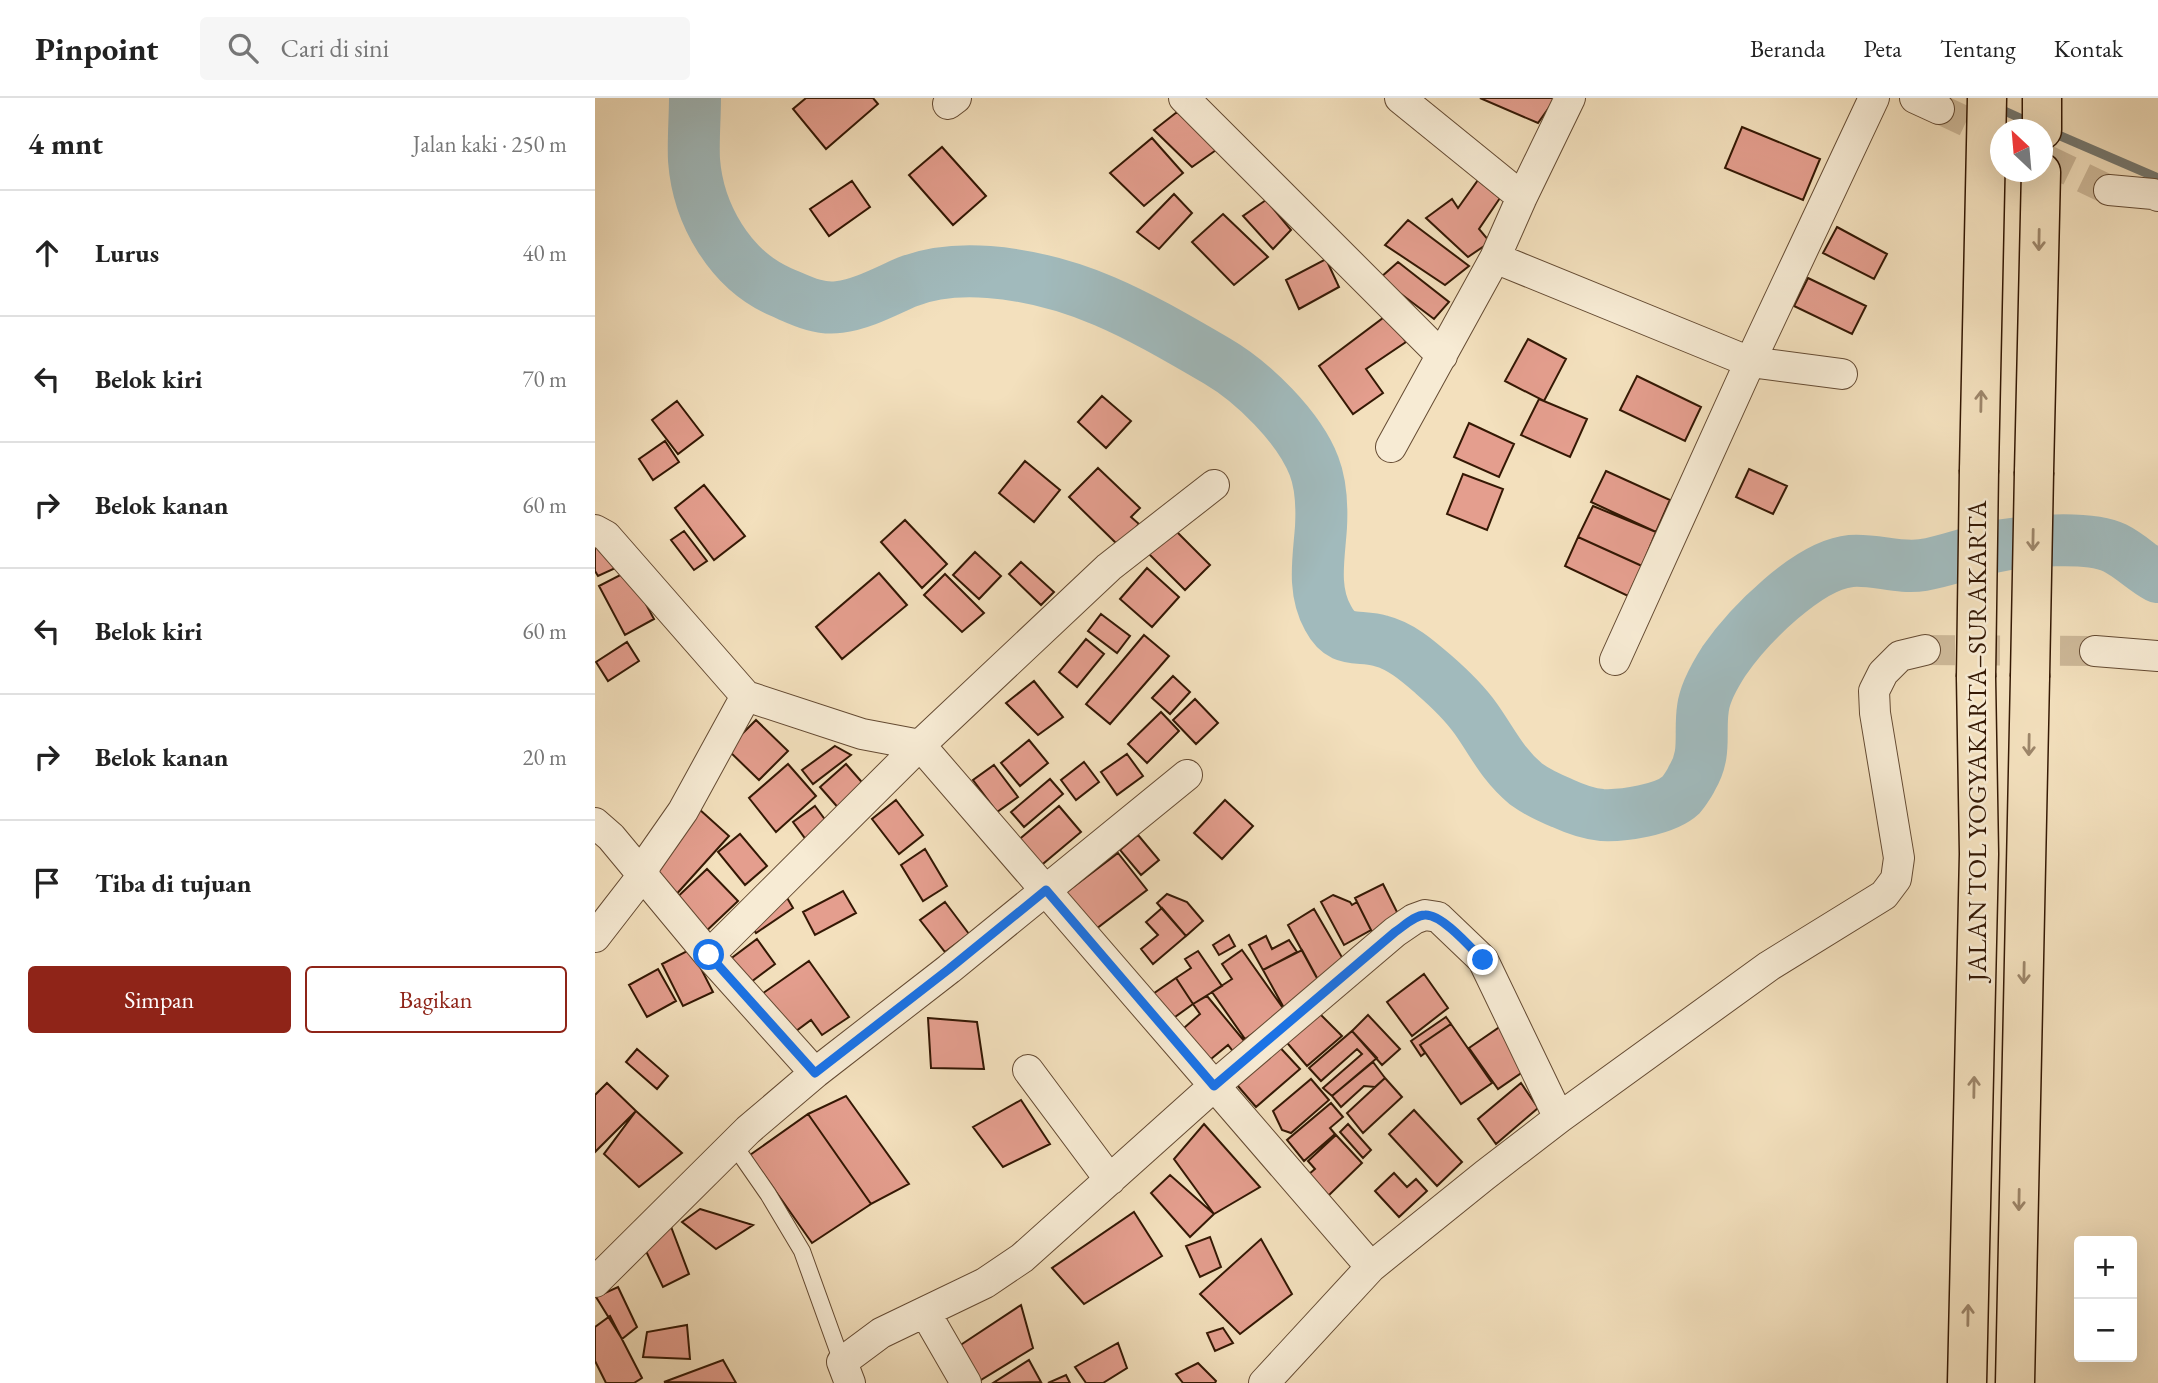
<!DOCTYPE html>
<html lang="id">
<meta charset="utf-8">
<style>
:root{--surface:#fff;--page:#f6f6f6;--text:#222;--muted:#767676;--line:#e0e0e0;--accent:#8f2418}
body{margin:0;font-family:"EB Garamond",serif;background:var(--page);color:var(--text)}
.controls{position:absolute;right:21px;bottom:21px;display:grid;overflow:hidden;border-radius:7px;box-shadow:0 7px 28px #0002}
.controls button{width:63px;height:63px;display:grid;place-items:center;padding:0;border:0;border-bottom:2px solid var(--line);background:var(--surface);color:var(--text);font:35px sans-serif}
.compass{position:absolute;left:1395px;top:21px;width:63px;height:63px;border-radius:50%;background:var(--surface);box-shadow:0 7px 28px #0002;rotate:334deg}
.stop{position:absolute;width:21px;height:21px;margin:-16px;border:5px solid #1a73e8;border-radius:50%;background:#fff}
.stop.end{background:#1a73e8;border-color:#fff;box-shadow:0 2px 7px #0008}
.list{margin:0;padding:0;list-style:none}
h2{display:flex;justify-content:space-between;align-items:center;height:91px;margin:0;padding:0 28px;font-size:30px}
h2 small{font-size:23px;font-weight:400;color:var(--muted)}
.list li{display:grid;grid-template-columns:46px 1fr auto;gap:21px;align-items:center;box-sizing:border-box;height:126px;padding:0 28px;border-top:2px solid var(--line)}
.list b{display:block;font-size:26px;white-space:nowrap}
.list em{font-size:23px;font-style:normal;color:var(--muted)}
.actions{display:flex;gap:14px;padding:21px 28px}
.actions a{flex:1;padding:16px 0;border:2px solid var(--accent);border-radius:7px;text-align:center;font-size:24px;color:var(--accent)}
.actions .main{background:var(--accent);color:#fff}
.icon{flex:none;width:38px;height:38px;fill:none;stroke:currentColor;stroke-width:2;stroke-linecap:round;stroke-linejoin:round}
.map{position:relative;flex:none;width:1563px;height:1285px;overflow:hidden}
header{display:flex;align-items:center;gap:42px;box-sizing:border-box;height:98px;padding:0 35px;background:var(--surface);border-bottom:2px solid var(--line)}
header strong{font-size:33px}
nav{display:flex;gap:38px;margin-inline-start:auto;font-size:24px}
.search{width:490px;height:63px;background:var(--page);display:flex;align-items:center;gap:18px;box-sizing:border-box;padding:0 24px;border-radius:7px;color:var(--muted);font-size:26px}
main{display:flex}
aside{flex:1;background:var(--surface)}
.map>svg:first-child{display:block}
</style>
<header>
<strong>Pinpoint</strong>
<div class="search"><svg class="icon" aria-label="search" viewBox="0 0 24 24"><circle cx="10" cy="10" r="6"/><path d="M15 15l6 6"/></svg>Cari di sini</div>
<nav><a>Beranda</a><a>Peta</a><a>Tentang</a><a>Kontak</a></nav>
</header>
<main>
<aside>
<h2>4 mnt<small>Jalan kaki · 250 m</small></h2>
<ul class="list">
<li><svg class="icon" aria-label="ahead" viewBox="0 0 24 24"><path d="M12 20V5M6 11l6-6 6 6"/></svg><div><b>Lurus</b></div><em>40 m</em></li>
<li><svg class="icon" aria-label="left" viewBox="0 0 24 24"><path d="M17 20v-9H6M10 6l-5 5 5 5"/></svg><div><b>Belok kiri</b></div><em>70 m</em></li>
<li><svg class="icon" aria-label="right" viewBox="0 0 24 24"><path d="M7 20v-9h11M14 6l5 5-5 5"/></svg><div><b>Belok kanan</b></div><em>60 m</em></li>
<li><svg class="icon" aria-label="left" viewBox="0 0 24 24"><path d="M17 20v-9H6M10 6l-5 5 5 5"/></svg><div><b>Belok kiri</b></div><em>60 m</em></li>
<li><svg class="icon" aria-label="right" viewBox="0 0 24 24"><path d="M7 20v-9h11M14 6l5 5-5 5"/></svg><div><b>Belok kanan</b></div><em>20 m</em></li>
<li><svg class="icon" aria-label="arrive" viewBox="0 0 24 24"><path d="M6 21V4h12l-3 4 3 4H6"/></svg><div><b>Tiba di tujuan</b></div></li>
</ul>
<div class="actions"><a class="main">Simpan</a><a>Bagikan</a></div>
</aside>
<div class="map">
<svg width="1563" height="1285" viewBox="0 0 1563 1285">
<rect width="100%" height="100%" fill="#f3e0bd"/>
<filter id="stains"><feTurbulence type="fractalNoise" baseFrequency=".00286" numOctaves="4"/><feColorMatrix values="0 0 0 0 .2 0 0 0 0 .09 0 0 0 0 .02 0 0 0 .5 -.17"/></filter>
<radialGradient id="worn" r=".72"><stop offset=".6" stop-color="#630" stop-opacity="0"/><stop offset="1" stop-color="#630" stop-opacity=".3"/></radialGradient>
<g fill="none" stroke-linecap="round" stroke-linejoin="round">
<!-- stream -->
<path stroke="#757972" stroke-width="9" d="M1403,10L1438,26
M1454,33L1563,80"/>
<!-- river -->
<path stroke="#a1babc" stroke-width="52" d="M100,0C100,20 98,42 99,62C103,116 135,172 186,194C205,202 223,212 244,209C268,206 291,193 312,184C337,174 367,172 394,174C483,181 546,219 622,263C658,284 704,329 719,368C726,386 727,410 726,429C724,459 717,492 733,520C747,547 764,536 786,543C806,548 823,563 838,576C853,589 869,604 881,621C898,645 907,666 931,686C942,694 955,700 967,705C980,711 993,716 1007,717C1028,718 1070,712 1086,697C1088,695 1096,683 1097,680C1112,655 1104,636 1108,610C1110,594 1120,577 1129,563C1153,528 1213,467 1256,463C1280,461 1304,471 1328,467C1352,463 1374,454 1398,449C1428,443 1493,437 1520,450C1536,458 1548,471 1563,479"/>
</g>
<!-- building -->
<path fill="#e49e8e" stroke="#341804" stroke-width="2" d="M211,0H278L283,6L231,51L198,11Z
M885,0H958L960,1L943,25Z
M582,14L624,50L597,69L559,32Z
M1147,29L1225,61L1208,102L1130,70Z
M557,40L588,75L549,108L515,75Z
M347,49L391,98L358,127L314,77Z
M883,82L905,100L884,131L895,144L873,159L831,120L857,101L863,110Z
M257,83L275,109L234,138L215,111Z
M579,96L597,115L564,151L542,134Z
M671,102L696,132L678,151L648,118Z
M628,116L673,159L639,187L597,144Z
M813,122L874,168L850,187L790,147Z
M1242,129L1292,156L1279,181L1228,155Z
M731,161L744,189L704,211L691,182Z
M803,164L854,204L839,221L785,180Z
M1213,180L1271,208L1257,236L1199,208Z
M792,217L811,244L771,271L788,295L758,316L724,268Z
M933,241L971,261L949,303L910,283Z
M1042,278L1106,309L1090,343L1025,312Z
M507,298L536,323L511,350L483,324Z
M944,301L992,321L975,359L926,337Z
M82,303L108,337L83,356L57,322Z
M874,325L919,346L904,379L859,359Z
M70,343L84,364L58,382L44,361Z
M430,363L465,392L439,424L404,395Z
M503,370L545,410L536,419L544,426L524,448L474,399Z
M1154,371L1192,388L1178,416L1141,399Z
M1011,373L1075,402L1061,434L996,404Z
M868,376L908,391L892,432L852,416Z
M109,387L150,438L119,462L80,410Z
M998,408L1061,434L1047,468L983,439Z
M310,422L352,466L327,490L286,444Z
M578,430L615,467L590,492L553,455Z
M89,433L112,463L99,472L76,442Z
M983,439L1047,468L1033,498L970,468Z
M0,441L25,468L3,478L0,473Z
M380,454L406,478L384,501L358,477Z
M426,464L459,494L446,507L414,476Z
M552,470L584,499L557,529L525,501Z
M33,473L59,521L30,537L4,488Z
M284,475L312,507L247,561L221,529Z
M350,476L389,515L367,534L329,497Z
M506,516L535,538L522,555L493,533Z
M549,537L574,558L515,626L491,606Z
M491,541L509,556L482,589L464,574Z
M32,544L44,563L13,583L1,564Z
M578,578L595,594L575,616L557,600Z
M439,583L468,619L443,637L411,605Z
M600,601L623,625L601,646L578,622Z
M566,614L584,633L552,665L533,646Z
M161,622L193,653L164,682L132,651Z
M434,642L453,665L425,688L406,665Z
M240,648L256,657L218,686L207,672Z
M532,656L548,678L522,697L506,674Z
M489,664L504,684L481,702L466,682Z
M193,666L221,698L181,734L154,700Z
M251,666L272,690L246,713L225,689Z
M399,667L423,699L402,714L378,682Z
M455,681L468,696L429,729L416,714Z
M301,702L328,737L304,756L277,721Z
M630,702L658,728L627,761L599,735Z
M220,708L234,727L212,743L198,724Z
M464,708L486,734L443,770L421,744Z
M104,711L134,738L78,800L56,781Z
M145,736L172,768L150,787L123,754Z
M543,737L564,762L546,777L525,752Z
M330,751L352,788L328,803L306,767Z
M523,755L552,792L497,834L469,796Z
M112,771L143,803L106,838L75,806Z
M788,786L805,820L777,834L760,800Z
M248,793L261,815L220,837L208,814Z
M572,796L592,804L608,823L591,838L562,805Z
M738,797L755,804L757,807L762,804L776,832L749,847L726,804Z
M191,798L198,810L161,835L153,823Z
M350,804L374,836L350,854L325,822Z
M567,810L591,838L558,866L546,851L563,837L551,824Z
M719,811L752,868L728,891L693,827Z
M634,837L640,848L624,857L618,847Z
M671,838L677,851L694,842L702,854L668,872L654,847Z
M162,841L180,866L148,890L130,865Z
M96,851L118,894L88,908L67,866Z
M647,852L690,913L650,941L617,894L637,881L627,866Z
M707,852L727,889L694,919L668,872Z
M603,853L627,888L598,906L581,880L596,870L590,861Z
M214,863L254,919L227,937L216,922L193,939L164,898Z
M63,871L81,903L52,919L34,887Z
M829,876L853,910L817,938L792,904Z
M581,880L598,906L573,924L555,898Z
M612,898L655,950L644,961L633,947L610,966L582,936L605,916L598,906Z
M721,912L747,938L712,968L688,940Z
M773,917L805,951L787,967L757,933Z
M851,919L856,926L825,947L830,955L826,958L816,943Z
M333,920L382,924L389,971L336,970Z
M856,926L897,985L866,1006L825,947Z
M909,926L938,967L903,991L874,950Z
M757,933L782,960L737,998L728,990L767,956L762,951L726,983L714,970Z
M679,943L705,971L661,1009L636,980Z
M42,951L73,978L62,991L31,964Z
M778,964L790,980L780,989L769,988L746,1009L737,998Z
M790,980L807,999L768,1035L752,1015Z
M716,981L734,1002L696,1035L687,1032L678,1013Z
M12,985L41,1013L0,1054V997Z
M926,985L943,1010L901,1046L883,1021Z
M251,998L314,1086L276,1106L213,1016Z
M426,1002L455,1046L408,1069L378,1029Z
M736,1005L748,1019L735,1030L740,1036L709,1063L692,1042Z
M819,1012L867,1064L842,1088L794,1036Z
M41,1013L87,1055L44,1089L9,1056Z
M213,1016L276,1106L217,1145L155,1057Z
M609,1026L665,1089L619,1116L579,1061Z
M753,1026L776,1052L768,1060L745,1034Z
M741,1037L767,1065L731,1100L713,1077L720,1071L713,1063Z
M799,1075L812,1089L821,1081L832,1093L804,1119L780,1093Z
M575,1077L619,1116L595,1139L556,1095Z
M105,1111L158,1127L121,1151L87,1124Z
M539,1114L567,1158L489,1206L457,1170Z
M75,1126L94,1176L68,1189L50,1151Z
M615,1139L626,1169L605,1179L591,1148Z
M666,1141L697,1196L645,1236L605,1196Z
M23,1189L42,1229L27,1241L1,1199Z
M426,1207L438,1250L381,1285L364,1248Z
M15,1218L47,1280L39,1285H11L0,1263V1229Z
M92,1227L95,1261L48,1259L52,1234Z
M628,1230L638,1245L620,1253L612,1235Z
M523,1245L532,1270L508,1285H491L480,1269Z
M128,1262L141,1285L69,1284Z
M434,1262L446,1284L398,1285Z
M603,1265L621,1283L620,1285H588L581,1276Z
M471,1277L475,1285H453Z"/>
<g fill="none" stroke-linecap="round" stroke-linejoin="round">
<!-- minor-tunnel -->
<path stroke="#cdb898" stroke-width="30" stroke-dasharray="30 15" stroke-linecap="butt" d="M1344,11L1406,40
M1448,60L1514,92
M1330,552L1500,553"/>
<!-- service casing -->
<g stroke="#644a32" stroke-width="18">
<path id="service" d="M139,1047L173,1096L207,1153L247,1264"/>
</g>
<!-- minor casing -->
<g stroke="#644a32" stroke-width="32">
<path id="minor" d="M589,0L847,258
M805,0L927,99
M1320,0L1344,11
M353,6L361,0
M1514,92L1558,96L1563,98
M900,160L1155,264L1247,276
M796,349L900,160L927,99L975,0
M0,432L11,438L151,598L267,636L325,647L776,1169
M1500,553L1563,558
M1020,562L1155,264L1279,0
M0,725L16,739L114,857L220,975
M0,839L48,777L51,766L88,713L151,598
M114,857L325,647L514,469L619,387
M433,972L515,1082
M0,1184L153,1032L220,975L354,871L592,677
M330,1214L371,1285
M255,1285L247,1264L286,1235L390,1185L427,1160L619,988L800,834L819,821L830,817L843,819L888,862L964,1020
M669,1285L776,1169L890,1077L964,1020L1174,868L1289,797L1301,781L1304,760L1280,615L1279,593L1288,575L1305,558L1330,552"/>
</g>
<!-- motorway casing -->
<g stroke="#341804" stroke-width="41">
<path id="motorway" d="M1447,32V0
M1384,372L1392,0
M1439,374L1446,74
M1372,1285L1384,756L1381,579
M1420,1285L1435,579"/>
</g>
<!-- service -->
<use href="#service" stroke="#f7ebd4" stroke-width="16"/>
<!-- minor -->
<use href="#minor" stroke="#f7ebd4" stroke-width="30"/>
<!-- motorway -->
<use href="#motorway" stroke="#f3e0bd" stroke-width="38"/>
<!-- motorway-bridge casing -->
<g stroke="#341804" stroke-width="41" stroke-linecap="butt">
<path id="motorway-bridge" d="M1381,579L1384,372
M1435,579L1439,374"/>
</g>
<!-- motorway-bridge -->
<use href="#motorway-bridge" stroke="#f3e0bd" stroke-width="38"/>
</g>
<!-- one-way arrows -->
<defs><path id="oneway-shaft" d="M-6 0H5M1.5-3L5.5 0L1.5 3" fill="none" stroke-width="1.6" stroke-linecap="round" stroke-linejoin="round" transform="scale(1.75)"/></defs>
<g stroke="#9d866a">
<use href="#oneway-shaft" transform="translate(1444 142) rotate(91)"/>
<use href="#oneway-shaft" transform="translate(1386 303) rotate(-89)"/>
<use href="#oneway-shaft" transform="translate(1438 442) rotate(91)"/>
<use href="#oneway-shaft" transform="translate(1434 647) rotate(91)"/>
<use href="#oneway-shaft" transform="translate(1429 875) rotate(91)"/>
<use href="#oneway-shaft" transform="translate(1379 989) rotate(-89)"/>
<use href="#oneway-shaft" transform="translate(1424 1102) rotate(91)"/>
<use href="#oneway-shaft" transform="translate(1373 1217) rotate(-89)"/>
</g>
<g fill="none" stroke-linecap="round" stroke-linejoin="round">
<!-- route -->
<path stroke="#1a73e8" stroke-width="9" d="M114,857L220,975L354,871L451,792L619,988L800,834C809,828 820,817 830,817C847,816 876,850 888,862"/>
</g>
<g text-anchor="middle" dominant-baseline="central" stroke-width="5" stroke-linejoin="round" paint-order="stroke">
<!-- street labels -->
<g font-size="26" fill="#341804" stroke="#f7ebd4">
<text transform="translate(1382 643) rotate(-90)">JALAN TOL YOGYAKARTA–SURAKARTA</text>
</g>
</g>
<rect width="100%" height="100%" filter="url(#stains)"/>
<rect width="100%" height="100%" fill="url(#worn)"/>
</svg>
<div class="controls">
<button>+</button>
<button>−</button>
</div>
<svg class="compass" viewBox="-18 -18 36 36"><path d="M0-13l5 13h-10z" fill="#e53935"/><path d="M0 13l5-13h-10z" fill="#767676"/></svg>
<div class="stop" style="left:114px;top:857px"></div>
<div class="stop end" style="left:888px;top:862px"></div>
</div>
</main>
